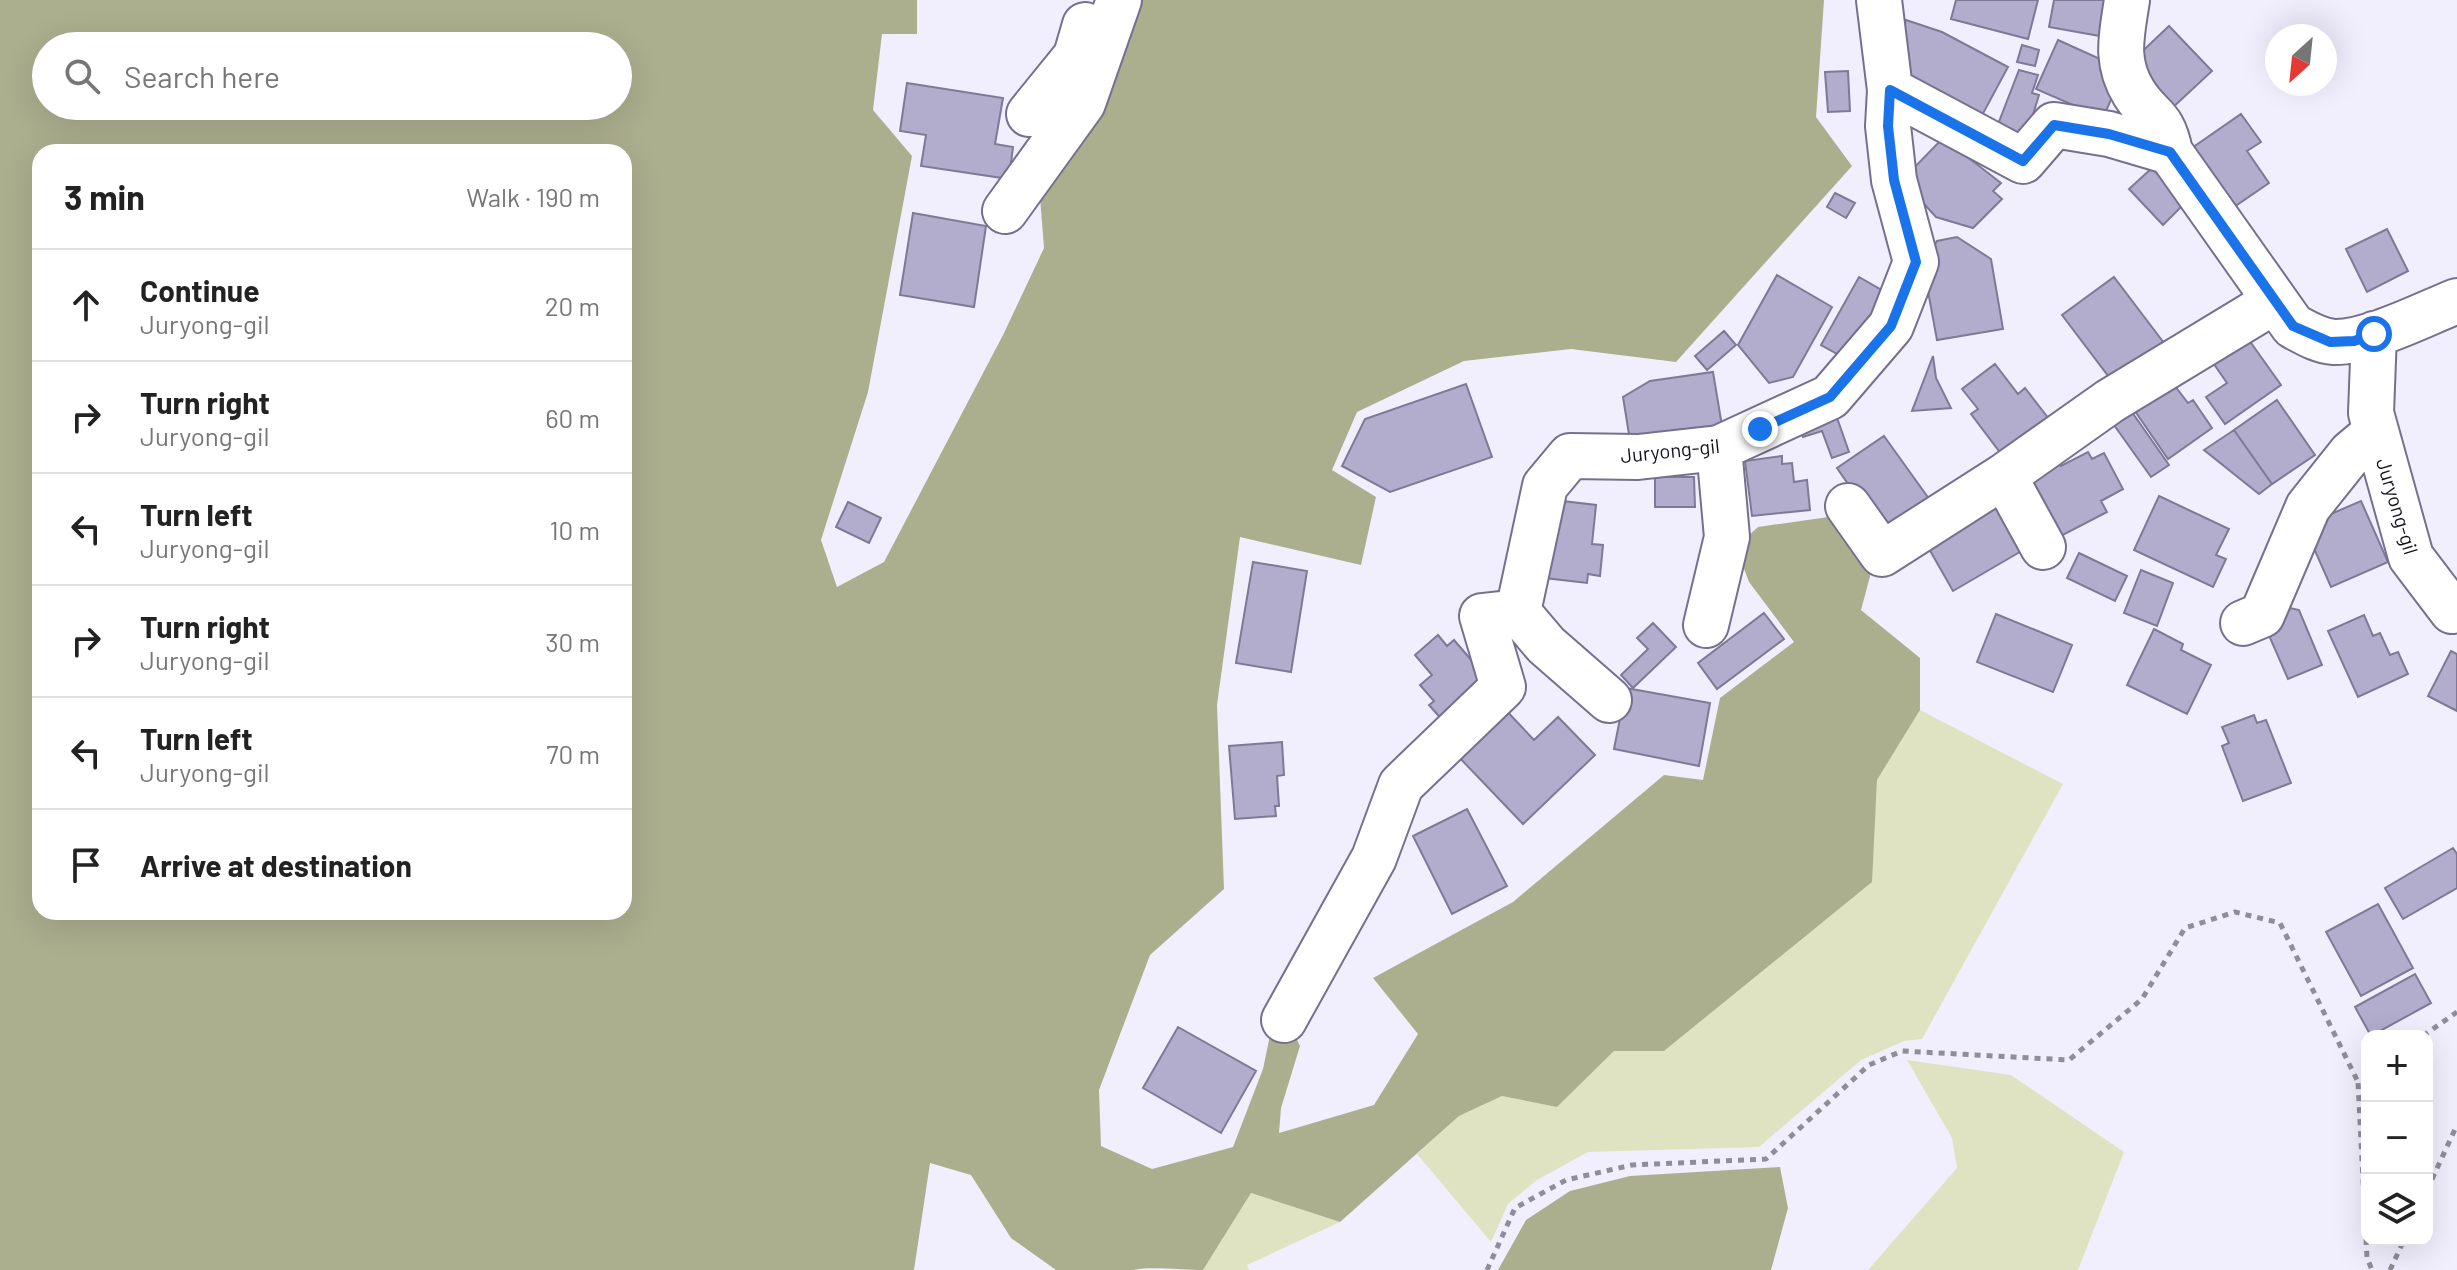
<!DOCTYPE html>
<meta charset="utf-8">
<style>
:root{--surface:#fff;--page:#f6f6f6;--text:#222;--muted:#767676;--line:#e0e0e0}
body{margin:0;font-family:Barlow,sans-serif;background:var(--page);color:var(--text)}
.controls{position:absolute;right:24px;bottom:24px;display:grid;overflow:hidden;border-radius:16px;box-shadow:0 8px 32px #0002}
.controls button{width:72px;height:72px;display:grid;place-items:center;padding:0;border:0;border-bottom:2px solid var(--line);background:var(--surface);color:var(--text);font:40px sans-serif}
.compass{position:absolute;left:2265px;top:24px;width:72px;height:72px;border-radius:50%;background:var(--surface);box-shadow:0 8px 32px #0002;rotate:207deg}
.stop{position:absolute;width:24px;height:24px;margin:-18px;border:6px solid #1a73e8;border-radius:50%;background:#fff}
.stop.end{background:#1a73e8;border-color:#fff;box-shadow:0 2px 8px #0008}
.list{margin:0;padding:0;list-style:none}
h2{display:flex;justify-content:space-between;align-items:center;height:104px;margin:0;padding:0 32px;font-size:34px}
h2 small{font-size:26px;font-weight:400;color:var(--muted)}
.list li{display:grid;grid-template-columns:52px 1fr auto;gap:24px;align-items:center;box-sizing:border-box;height:112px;padding:0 32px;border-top:2px solid var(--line)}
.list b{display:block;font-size:30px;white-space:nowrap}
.list p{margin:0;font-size:26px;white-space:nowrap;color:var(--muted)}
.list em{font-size:26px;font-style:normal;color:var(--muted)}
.icon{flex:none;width:44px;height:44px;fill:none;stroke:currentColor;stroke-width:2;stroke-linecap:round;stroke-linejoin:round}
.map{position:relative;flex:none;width:2457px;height:1270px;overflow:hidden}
.search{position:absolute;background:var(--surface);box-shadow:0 8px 32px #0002;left:32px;top:32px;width:600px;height:88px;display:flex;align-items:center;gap:20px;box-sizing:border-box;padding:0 28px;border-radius:44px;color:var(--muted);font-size:30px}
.panel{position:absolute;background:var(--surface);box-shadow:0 8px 32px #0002;left:32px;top:144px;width:600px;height:776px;border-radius:24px}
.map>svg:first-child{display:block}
</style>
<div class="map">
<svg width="2457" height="1270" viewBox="0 0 2457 1270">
<rect width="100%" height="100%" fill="#f1effd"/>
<!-- green -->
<path fill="#e0e3c1" d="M1920,710L2063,784L1922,1039L1904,1041L1861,1060L1759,1147L1588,1152L1537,1180L1508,1204L1491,1242L1417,1154L1459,1116L1502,1096L1557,1107L1614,1051H1664L1871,882L1877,780Z
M1907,1060L2011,1075L2124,1152L2078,1270H1868L1957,1168L1952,1138Z
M1251,1193L1340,1222L1247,1265L1249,1270H1203Z"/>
<!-- forest -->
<path fill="#acaf8e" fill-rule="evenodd" d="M0,0H917V34H882L873,110L912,156L868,392L821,540L837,587L884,562L1003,335L1044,248L1040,197L1133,0H1824L1816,117L1852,166L1676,362L1571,349L1464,361L1357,412L1332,470L1376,497L1361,565L1240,537L1217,705L1224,889L1150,955L1099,1090L1101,1146L1152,1169L1233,1147L1263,1069L1273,1021L1293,1031L1300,1046L1281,1108L1279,1133L1374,1105L1418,1034L1373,978L1513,902L1664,775L1703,780L1720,698L1794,642L1749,582L1736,547L1758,527L1842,515L1872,569L1861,610L1920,658V710L1877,780L1872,882L1664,1051H1614L1557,1107L1502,1096L1459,1116L1340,1222L1251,1193L1203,1270C1187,1270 1145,1266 1134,1270H1056L1011,1238L971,1175L930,1163L914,1270H0ZM46,46H618V106H46ZM40,152H624V912H40Z
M1780,1167L1788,1208L1771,1270H1498L1526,1220L1570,1191L1630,1176Z"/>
<!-- building -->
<path fill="#b2accd" stroke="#7f7997" stroke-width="2" d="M1956,0H2038L2028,39L1951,19Z
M2054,0H2118L2111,38L2049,27Z
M1906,20L1942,32L2008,67L1979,121L1913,85L1901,65L1902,30Z
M2169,26L2212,71L2170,110L2132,61Z
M2058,40L2109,63L2120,79L2103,118L2036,89Z
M2022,45L2039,50L2035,66L2017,62Z
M2019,70L2038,75L2032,93L2039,95L2025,141L1995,132Z
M1848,71L1850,111L1828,112L1825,72Z
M907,83L1003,98L995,144L1013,147L1009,179L921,166L926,135L900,131Z
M2241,114L2261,142L2247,151L2269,183L2231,209L2189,150Z
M1943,138L2001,183L1993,191L2002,199L1973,228L1936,217L1902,180Z
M2152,168L2185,203L2163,225L2129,189Z
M1835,193L1855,203L1846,218L1827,207Z
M913,213L986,226L974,307L900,295Z
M2387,229L2408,271L2367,292L2346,249Z
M1957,237L1991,259L2003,329L1937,340L1923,264L1937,241Z
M1777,275L1832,307L1793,377L1769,383L1738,345Z
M1859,277L1885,292L1848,360L1821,345Z
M2114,277L2164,343L2112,381L2062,315Z
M1724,331L1736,345L1707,370L1695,356Z
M2244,333L2281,385L2225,424L2206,397L2227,383L2209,357Z
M1933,356L1936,378L1951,408L1912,411Z
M1995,364L2018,394L2025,388L2049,419L2002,455L1971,414L1978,409L1962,389Z
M1713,372L1723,432L1631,447L1623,397L1650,381Z
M1466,384L1492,457L1390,492L1342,466L1365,419Z
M2175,386L2188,403L2193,400L2212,428L2168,459L2130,404Z
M2277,400L2315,455L2272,484L2234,430Z
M2127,405L2169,465L2151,477L2109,418Z
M1835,412L1849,452L1832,458L1822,431L1803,437L1799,425Z
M2234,430L2272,484L2259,494L2204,450Z
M1884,436L1932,503L1884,536L1837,468Z
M2088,452L2092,459L2104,453L2123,489L2101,501L2107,512L2057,538L2025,478L2058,461L2061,466Z
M1782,456V464L1792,463L1794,482L1807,480L1810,510L1752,516L1745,461Z
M1655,477H1694L1695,507H1655Z
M2159,496L2229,529L2216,555L2226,559L2213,587L2134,550Z
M1995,499L2025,549L1953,591L1924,540Z
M1554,500L1596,505L1592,544L1603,545L1600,576L1588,574L1587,583L1545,578Z
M2361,501L2388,562L2331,587L2309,537L2317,520Z
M848,502L881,518L869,543L836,527Z
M2079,553L2127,576L2115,601L2067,578Z
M1253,562L1307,571L1291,672L1236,663Z
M2141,570L2173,583L2157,626L2124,613Z
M2281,606L2299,610L2322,665L2288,679L2264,624Z
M1764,613L1784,639L1717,689L1698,663Z
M1996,614L2072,645L2053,692L1977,662Z
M2364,615L2373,636L2380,633L2390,655L2398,652L2408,674L2358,697L2328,631Z
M1653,623L1676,647L1633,688L1621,675L1648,649L1637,638Z
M2154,629L2183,644L2181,650L2211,665L2187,714L2127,685Z
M1438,635L1447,646L1454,640L1491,683L1445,723L1429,705L1434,701L1420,685L1432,675L1415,655Z
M2451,651L2457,654V711L2428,696Z
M1626,688L1710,703L1699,766L1614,749Z
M1503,707L1534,740L1558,717L1595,755L1523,824L1455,753Z
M2254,715L2257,723L2266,720L2291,783L2243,801L2222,746L2229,743L2222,727Z
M1282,742L1284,775L1277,776L1279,806H1275L1276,816L1235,819L1229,746Z
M1467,809L1507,886L1452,914L1413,836Z
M2453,848L2457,854V888L2403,919L2385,888Z
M2378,904L2413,968L2361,996L2326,932Z
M2415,974L2431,1003L2371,1036L2355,1007Z
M1178,1027L1256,1071L1221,1133L1143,1088Z"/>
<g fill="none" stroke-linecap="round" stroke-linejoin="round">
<!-- minor casing -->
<g stroke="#75708e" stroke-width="48">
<path id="minor" d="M1879,0L1890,90L2023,161L2054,125L2109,134L2170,152L2293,326C2306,333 2319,341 2334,342C2368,343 2424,314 2457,301
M2127,0C2122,34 2114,61 2134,93C2151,120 2163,115 2170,152
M1029,114L1076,56L1085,25
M1005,211L1083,103L1119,0
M2374,334L2371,413L2411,557L2452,611L2457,609
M2004,476L2043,547
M1848,506L1882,554L2004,476L2110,401L2275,301
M1518,612L1546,645L1609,700
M2243,623L2262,615L2308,507L2351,453L2376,432
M1706,625L1727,537L1719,448
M1284,1020L1374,858L1401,785L1503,687L1482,616L1518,612L1545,486L1570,456L1638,457L1719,448L1830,397L1891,326L1916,262L1894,180L1888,126L1890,90"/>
</g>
<!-- path -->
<path stroke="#908d9a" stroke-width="5" stroke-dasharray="6 6" stroke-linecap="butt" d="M2423,1036L2457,1012
M2367,1076L2358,1082L2367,1258L2372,1270
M2427,1190L2457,1125
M1487,1270L1515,1208L1566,1180L1632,1165L1766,1159L1869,1065L1902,1051L2069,1060L2142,999L2185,928L2235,912L2280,923L2358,1082
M2390,1270L2404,1240"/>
<!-- minor -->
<use href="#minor" stroke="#fff" stroke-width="44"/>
</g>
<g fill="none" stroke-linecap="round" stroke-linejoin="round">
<!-- route -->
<path stroke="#1a73e8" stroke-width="10" d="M1760,429L1830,397L1891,326L1916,262L1894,180L1888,126L1890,90L2023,161L2054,125L2109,134L2170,152L2293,326L2330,342L2354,341L2374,334"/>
</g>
<g text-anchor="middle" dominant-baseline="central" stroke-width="7" stroke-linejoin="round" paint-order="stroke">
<!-- street labels -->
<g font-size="20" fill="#13101c" stroke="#fff">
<text transform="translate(1670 450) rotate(-6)">Juryong-gil</text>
<text transform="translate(2398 506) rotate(73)">Juryong-gil</text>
</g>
</g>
</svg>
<div class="controls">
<button>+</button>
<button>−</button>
<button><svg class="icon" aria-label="layers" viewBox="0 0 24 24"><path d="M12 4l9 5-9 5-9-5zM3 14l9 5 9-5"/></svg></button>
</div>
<svg class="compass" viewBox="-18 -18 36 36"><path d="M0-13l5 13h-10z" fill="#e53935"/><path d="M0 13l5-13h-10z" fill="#767676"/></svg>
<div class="stop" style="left:2374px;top:334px"></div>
<div class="stop end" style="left:1760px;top:429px"></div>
<div class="search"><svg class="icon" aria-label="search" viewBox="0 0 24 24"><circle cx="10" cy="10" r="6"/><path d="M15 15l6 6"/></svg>Search here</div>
<section class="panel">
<h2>3 min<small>Walk · 190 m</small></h2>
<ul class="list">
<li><svg class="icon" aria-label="ahead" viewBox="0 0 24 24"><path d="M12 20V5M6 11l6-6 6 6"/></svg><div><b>Continue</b><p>Juryong-gil</p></div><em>20 m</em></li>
<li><svg class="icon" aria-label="right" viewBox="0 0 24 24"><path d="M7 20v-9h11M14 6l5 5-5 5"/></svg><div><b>Turn right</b><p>Juryong-gil</p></div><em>60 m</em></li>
<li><svg class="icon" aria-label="left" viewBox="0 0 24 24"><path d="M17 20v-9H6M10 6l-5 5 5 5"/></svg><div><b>Turn left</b><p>Juryong-gil</p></div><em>10 m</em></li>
<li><svg class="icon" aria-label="right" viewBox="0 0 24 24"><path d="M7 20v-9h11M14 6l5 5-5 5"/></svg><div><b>Turn right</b><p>Juryong-gil</p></div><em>30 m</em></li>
<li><svg class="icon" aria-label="left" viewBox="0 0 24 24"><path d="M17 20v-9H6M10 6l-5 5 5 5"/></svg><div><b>Turn left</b><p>Juryong-gil</p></div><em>70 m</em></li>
<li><svg class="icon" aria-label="arrive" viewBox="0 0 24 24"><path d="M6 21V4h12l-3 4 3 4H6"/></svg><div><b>Arrive at destination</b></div></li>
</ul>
</section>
</div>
